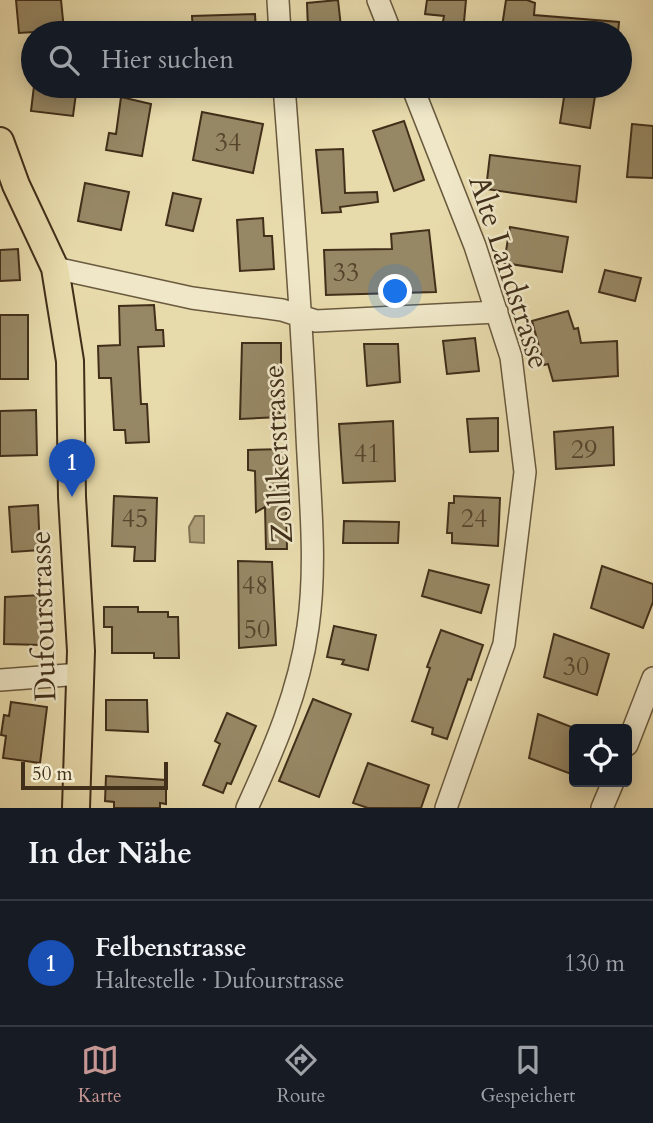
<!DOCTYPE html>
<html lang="de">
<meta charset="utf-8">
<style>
:root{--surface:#171b24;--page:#20242c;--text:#f1f3f6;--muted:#9ea1a6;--line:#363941;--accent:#c59692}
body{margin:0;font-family:Cardo,serif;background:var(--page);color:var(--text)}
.controls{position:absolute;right:21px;bottom:21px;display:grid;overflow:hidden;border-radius:7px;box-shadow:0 4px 18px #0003}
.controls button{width:63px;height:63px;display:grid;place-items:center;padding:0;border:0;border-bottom:2px solid var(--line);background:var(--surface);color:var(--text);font:35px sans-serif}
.scale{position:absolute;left:21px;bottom:18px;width:147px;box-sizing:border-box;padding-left:7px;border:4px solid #412f1a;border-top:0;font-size:19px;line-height:24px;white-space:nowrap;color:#412f1a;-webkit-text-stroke:5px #efe7c8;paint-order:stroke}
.you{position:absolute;left:396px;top:292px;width:24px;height:24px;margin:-18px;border:5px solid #fff;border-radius:50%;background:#1a73e8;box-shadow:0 0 0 10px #1a73e833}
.badge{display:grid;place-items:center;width:46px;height:46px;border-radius:50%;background:var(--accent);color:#fff;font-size:23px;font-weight:700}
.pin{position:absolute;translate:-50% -58px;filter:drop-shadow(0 2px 4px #0008)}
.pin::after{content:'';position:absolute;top:37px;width:24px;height:21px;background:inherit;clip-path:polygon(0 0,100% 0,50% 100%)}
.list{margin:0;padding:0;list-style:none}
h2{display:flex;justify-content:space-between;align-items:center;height:91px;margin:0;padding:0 28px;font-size:30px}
h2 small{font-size:23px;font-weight:400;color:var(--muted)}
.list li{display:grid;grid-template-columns:46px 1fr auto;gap:21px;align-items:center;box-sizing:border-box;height:126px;padding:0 28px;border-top:2px solid var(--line)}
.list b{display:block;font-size:26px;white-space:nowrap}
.list p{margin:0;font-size:23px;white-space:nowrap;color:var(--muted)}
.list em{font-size:23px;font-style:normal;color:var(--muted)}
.icon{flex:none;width:38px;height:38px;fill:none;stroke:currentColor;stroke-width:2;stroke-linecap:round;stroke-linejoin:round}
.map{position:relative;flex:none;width:653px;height:808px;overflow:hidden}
.search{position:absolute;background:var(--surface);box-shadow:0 4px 18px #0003;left:21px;right:21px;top:21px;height:77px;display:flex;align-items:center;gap:18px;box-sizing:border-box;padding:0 24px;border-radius:38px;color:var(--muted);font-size:26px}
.sheet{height:217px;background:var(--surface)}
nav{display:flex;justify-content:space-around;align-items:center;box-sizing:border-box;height:98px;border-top:2px solid var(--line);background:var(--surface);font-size:19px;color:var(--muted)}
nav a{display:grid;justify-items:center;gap:4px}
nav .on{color:var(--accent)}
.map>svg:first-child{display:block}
</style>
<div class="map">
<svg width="653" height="808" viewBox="0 0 653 808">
<rect width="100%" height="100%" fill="#e7daab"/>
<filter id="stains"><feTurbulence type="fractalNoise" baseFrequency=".00286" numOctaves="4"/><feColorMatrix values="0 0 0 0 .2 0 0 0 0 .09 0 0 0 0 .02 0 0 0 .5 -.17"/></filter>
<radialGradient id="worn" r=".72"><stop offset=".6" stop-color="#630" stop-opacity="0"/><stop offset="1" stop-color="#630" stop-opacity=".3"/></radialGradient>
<!-- water -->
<path fill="#afa07a" stroke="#837354" stroke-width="2" d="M195,516H204V543L190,542L189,527Z"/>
<!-- building -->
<path fill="#978865" stroke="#412f1a" stroke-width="2" d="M16,0H61L64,30L19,33Z
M338,0L341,27L308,29L307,3Z
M427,0H466L463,33L441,32L444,16L425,14Z
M506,0H527L535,3L534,15L619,22L618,33H501Z
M255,14L256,33H193L192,16Z
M34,86H77L73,116L31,111Z
M565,91L595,96L590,128L560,123Z
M121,97L151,104L142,156L106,150L109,133L116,134Z
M202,112L263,124L253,173L193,160Z
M404,121L424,180L394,191L373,131Z
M632,124L653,126V178L627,177Z
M343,149L345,193L377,192L378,202L340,207L341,212L322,213L316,150Z
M490,155L580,166L576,202L486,189Z
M85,183L129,192L121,230L78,221Z
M173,193L201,199L193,231L166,225Z
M263,218L264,236H272L274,269L240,271L237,220Z
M510,227L568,237L562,272L504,263Z
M429,230L436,292L326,295L324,250L392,249L391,234Z
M18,249L20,280L0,281V250Z
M605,270L641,278L635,301L599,292Z
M154,305L156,330H163L164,346L138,347L141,404H147L149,442L126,443L125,430H114L111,378H99L98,346L120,345L119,306Z
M568,311L574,329L578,328L581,343L617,341L618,376L553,381L548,364L544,365L532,321Z
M0,315H28V379H0Z
M475,338L479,371L447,374L443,341Z
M242,343H281V370H278L280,417L240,419Z
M364,344H398L400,382L367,386Z
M36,410L37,455L0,456V411Z
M498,418V451L470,452L467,419Z
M393,421L395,481L343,483L339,424Z
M613,427L614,465L556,469L554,432Z
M285,449L287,549H266L265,507L256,512L255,471L248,470V450Z
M114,496L157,498L155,561H134L135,547L112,546Z
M454,496L500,498L498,546L452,543V533H447L449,503H454Z
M38,505L40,550L12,552L9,507Z
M344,521L399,522L398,543H343Z
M238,561L272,562L276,645L239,648Z
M602,566L653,584V602L643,628L591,608Z
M429,570L489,585L481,613L422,596Z
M42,595V645L4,644L5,597Z
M104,607H138V612H168V617H178L179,658H154V653H112V627H104Z
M334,626L376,635L368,670L342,664L344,660L327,657Z
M441,630L483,645L471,680L468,679L447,739L432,734L433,728L412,721L430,668L427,667Z
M554,634L609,654L597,695L544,677Z
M313,699L351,714L319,797L279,781Z
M106,700H147L148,732L106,730Z
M11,702L47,707L40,763L3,758L6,736L1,735L4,715L9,716Z
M227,713L256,726L231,784L227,783L223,793L203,785L220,744L215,741Z
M538,714L574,728V775L529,758Z
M368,763L429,785L421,808H368L353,803Z
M106,776L166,780V804L160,803V808H114V802L105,801Z"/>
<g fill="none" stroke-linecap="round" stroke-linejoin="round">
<!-- minor casing -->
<g stroke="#6a5a3e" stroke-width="24">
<path id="minor" d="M278,0L280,33
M378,0L391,33
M412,86L475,246L511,357L525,472L504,644L446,808
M55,268L192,298L282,310L316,321L497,312
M0,680L81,674
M627,745L653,678
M247,808C274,749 299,692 308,627C317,564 310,500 307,436C302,319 293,203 284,86
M602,808L613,782"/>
</g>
<!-- major casing -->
<g stroke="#412f1a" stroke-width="30">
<path id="major" d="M0,141L16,185L55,268L70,361L72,497L81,651L76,808"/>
</g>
<!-- minor -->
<use href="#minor" stroke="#efe7c8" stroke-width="21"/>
<!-- major -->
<use href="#major" stroke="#e7daab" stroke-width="26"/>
</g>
<g text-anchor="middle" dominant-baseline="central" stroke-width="5" stroke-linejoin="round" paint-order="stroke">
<!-- number labels -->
<g font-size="26" fill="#56452d">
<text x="228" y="142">34</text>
<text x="346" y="272">33</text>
<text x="584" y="449">29</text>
<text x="367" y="453">41</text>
<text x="135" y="518">45</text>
<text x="474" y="518">24</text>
<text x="255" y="585">48</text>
<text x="257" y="629">50</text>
<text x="576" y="666">30</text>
</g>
<!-- street labels -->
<g font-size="30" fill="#412f1a" stroke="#efe7c8">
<text transform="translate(509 272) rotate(72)">Alte Landstrasse</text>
<text transform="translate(278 454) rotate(-93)">Zollikerstrasse</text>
<text transform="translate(43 616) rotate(-92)">Dufourstrasse</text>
</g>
</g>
<rect width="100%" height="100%" filter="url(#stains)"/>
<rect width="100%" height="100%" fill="url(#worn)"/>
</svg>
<div class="controls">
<button><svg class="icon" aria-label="locate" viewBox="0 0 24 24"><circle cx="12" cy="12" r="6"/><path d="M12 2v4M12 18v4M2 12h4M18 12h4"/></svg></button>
</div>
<div class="scale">50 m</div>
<div class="you"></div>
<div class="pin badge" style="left:72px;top:497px;background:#1a4fb4">1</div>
<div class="search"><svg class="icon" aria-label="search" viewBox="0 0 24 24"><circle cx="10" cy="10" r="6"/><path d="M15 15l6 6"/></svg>Hier suchen</div>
</div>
<section class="sheet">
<h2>In der Nähe<small></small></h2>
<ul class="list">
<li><span class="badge" style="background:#1a4fb4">1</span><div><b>Felbenstrasse</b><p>Haltestelle · Dufourstrasse</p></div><em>130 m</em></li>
</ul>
</section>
<nav>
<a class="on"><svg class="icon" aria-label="map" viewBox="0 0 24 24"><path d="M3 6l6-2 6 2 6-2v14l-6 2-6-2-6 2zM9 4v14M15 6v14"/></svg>Karte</a>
<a><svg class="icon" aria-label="directions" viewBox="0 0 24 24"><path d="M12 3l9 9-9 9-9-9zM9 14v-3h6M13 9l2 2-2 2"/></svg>Route</a>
<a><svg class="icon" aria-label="saved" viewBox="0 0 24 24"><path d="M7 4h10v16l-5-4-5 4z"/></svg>Gespeichert</a>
</nav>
